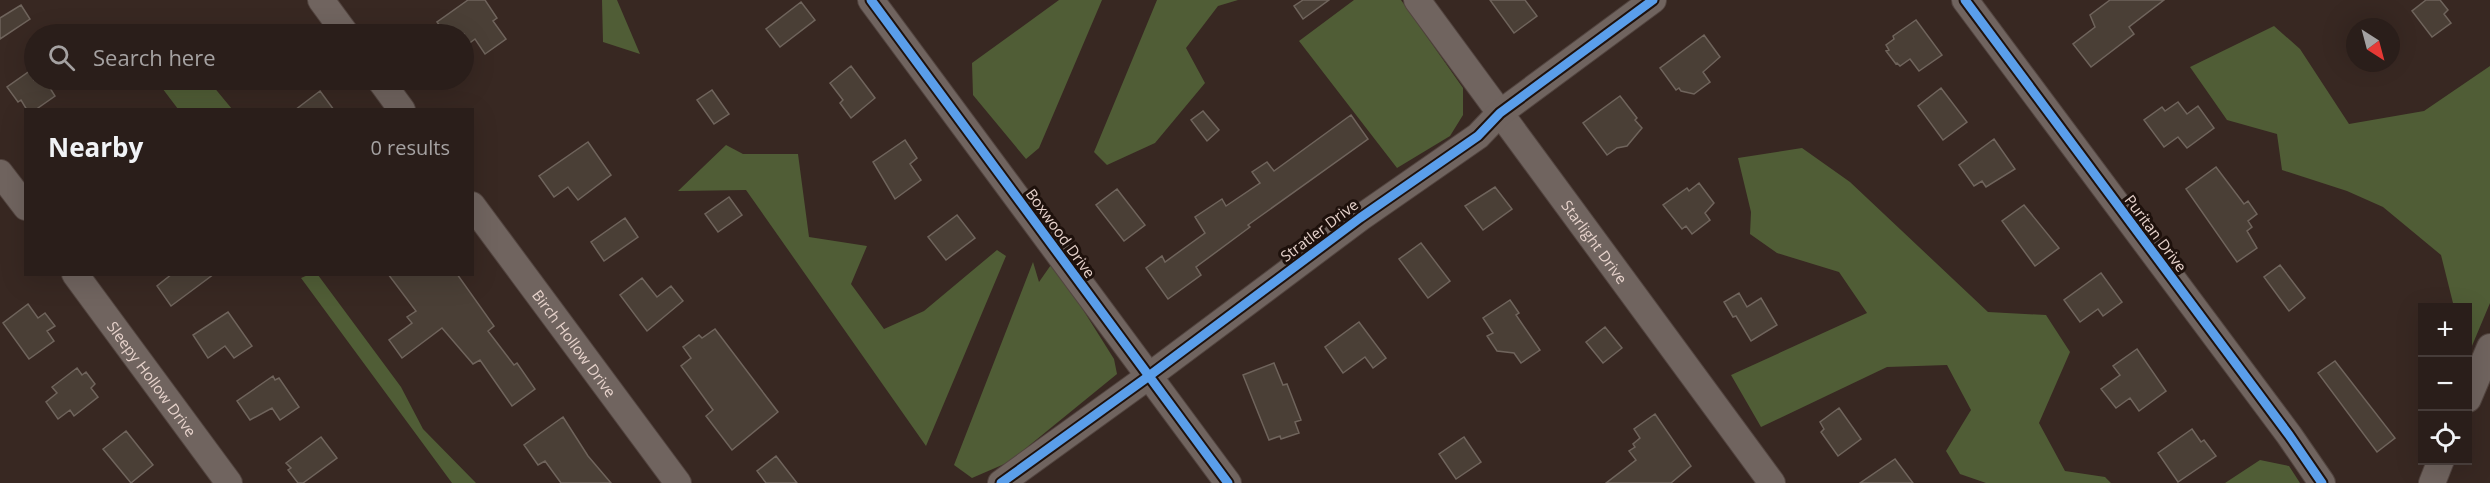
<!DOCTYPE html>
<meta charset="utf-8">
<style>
:root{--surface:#2a1e1a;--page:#362b27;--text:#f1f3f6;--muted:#a5a2a2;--line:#463c39}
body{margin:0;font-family:"Open Sans",sans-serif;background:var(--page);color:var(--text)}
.controls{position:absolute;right:18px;bottom:18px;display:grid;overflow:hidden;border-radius:0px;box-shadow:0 6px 24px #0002}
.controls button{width:54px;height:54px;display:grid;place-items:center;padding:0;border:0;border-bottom:2px solid var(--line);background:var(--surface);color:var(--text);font:30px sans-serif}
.compass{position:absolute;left:2346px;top:18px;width:54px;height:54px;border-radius:50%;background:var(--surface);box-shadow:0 6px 24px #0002;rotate:144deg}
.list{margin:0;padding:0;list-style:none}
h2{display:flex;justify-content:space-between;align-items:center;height:78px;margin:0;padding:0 24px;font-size:26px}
h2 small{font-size:20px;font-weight:400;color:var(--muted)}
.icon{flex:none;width:33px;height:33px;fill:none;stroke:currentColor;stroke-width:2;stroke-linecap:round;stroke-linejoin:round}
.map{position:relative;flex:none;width:2490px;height:483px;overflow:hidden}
.search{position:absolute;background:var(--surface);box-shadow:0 6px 24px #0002;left:24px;top:24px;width:450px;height:66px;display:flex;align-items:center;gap:15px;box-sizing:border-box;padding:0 21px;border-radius:33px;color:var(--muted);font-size:22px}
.panel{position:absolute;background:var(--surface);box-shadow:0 6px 24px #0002;left:24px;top:108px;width:450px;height:168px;border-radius:0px}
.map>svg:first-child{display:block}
</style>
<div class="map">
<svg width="2490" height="483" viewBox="0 0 2490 483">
<rect width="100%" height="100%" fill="#382822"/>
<!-- forest -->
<path fill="#505d36" d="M602,0H617L640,54L603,42Z
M1059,0H1102L1039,148L1026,159L973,95L972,63Z
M1157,0H1238L1218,6L1186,48L1205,83L1155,143L1107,165L1094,152Z
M1354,0H1401L1463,88V115L1450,136L1397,168L1299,41Z
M2274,26L2300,49L2349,124L2424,111L2490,66V303L2469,353L2468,308L2454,307L2441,255L2383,207L2347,191L2282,170L2277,134L2227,120L2190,67Z
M156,80H208L232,109H178Z
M726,145L743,154H798L809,237L867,246L851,284L884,329L924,311L997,250L1006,256L926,446L746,190L678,191Z
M1802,148L1850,182L1988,312L2046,315L2070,352L2039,423L2065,471L2105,477L2111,483H1986L1960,474L1946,451L1971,410L1947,365L1887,367L1761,427L1731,375L1867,313L1839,272L1777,253L1750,234L1751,212L1738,158Z
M1033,262L1039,282L1053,262L1114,359L1117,374L1009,462L972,478L954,465Z
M308,275H318L401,387L423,429L476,483H452L301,278Z
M2260,460L2289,466L2300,483H2225Z"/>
<!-- building -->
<path fill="#4a3f36" stroke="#6f645c" stroke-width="1.5" d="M468,0H485L497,18L493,21L506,39L485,54L475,39L467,45L464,40V34H446L437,22Z
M1303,0H1329L1303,19L1294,6Z
M1490,0H1525L1537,16L1514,33Z
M2110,0H2164L2129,27L2134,34L2091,67L2073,44L2095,27L2090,15Z
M2426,0H2440L2448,10L2444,14L2451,23L2432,37L2412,11Z
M801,2L815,20L780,47L766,29Z
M21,5L30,19L0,39V18Z
M1916,20L1942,55L1919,71L1910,59L1900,66L1897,63L1896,64L1886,51L1889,50L1886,45L1894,39L1893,36Z
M1704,35L1720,57L1703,72L1710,82L1694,94L1681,91L1679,88L1676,90L1660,68Z
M851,66L875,98L851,118L840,103L843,100L830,83Z
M34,68V80H45L55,96L35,110H27L21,100L18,102L7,87Z
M1941,88L1967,122L1943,140L1918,106Z
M712,90L729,114L714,124L697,100Z
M320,91L334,110H295Z
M1620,96L1637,118L1635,120L1642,128L1627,146L1617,148L1607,155L1583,123Z
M2178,102L2187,114L2198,106L2214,128L2187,148L2178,137L2164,147L2144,120L2162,107L2165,111Z
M1203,111L1219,130L1207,141L1191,120Z
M1351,115L1368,139L1248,225L1250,227L1196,267L1201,275L1168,299L1146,268L1162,256L1165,262L1205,233L1195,217L1222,199L1226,206L1260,183L1252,172L1267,162L1274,171Z
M1994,139L2015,169L1986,187L1982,181L1974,186L1959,165Z
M905,140L917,158L910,164L921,180L895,199L873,162Z
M588,142L611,175L578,200L568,187L554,197L539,176Z
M2216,167L2244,204L2248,201L2257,214L2248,221L2252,227L2247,231L2257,248L2237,262L2186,189Z
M1699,183L1714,203L1705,213L1710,220L1692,234L1686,226L1682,229L1663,205L1687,188L1689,191Z
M1495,187L1512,209L1483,230L1465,206Z
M1117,189L1145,225L1124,241L1096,205Z
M729,197L742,215L718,232L705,214Z
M2024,205L2059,248L2035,266L2002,221Z
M957,215L975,238L946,260L928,237Z
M625,218L638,237L604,261L591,242Z
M1421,243L1450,281L1428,298L1399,259Z
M2280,265L2305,298L2289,311L2264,277Z
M2101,273L2122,302L2103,316L2098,309L2080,322L2064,300Z
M172,274H214L171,306L157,286Z
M388,274H457L494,326L488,331L514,365L517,363L535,389L512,406L480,360L473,364L442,328L402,358L389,340L412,323L407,317L416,311Z
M642,278L657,297L671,286L683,301L647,331L620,295Z
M1739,293L1747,307L1761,298L1777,325L1751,341L1736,316L1733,317L1724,302Z
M1510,300L1519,313L1516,315L1540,350L1521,363L1514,353L1497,351L1487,336L1493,333L1483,318Z
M28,304L38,318L45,313L55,326L47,331L54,341L29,359L3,323Z
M228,312L252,346L234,358L225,346L208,358L193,335Z
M1359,322L1386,358L1373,368L1365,357L1343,373L1325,347Z
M1605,327L1622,348L1603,363L1586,342Z
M715,329L778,412L732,450L706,416L713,410L681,366L691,358L683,347L699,335L702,338Z
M2137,349L2166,391L2139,411L2130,398L2116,408L2101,389L2120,375L2113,366Z
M2335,361L2395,438L2377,452L2318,373Z
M1274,363L1283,385L1287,384L1301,420L1295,422L1299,433L1281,439L1280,436L1269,440L1243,375Z
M77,368L82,375L86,372L95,384L91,388L98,397L74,416L70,410L58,419L46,402L57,393L52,387Z
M273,376L275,380L279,378L299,407L280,420L272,408L250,420L237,401Z
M1839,408L1861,439L1838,456L1821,432L1824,429L1820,422Z
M1655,414L1691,466L1671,483H1606L1636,460L1629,451L1635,447L1633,444L1640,438L1634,429Z
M563,417L588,456L611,483H561L545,461L538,465L524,445Z
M2192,429L2201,442L2204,440L2216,456L2178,482L2158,453Z
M126,431L153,465L131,483L103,449Z
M321,437L337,458L303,483H298L288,470L291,468L286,463Z
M1464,437L1481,462L1456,479L1439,454Z
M776,456L797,483H766L757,471Z
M1895,459L1913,483H1860Z"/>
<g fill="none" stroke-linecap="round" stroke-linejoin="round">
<!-- minor casing -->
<g stroke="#52443f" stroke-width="28">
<g id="minor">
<path d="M321,0L346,34"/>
<path d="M871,0L1228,483"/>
<path id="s1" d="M1417,0L1772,483"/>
<path d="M1965,0L2289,435L2322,483"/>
<path d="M380,80L402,110"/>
<path d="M0,173L26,207"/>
<path id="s2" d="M472,205L678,483"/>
<path id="s3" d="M75,274L229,483"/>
<path d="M2468,399L2490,347"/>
<path d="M1001,483L1149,376L1360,218L1478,136L1500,113L1653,0"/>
<path d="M2432,483L2441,460"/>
</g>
</g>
<!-- minor -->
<use href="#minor" stroke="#70645f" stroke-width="26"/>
<!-- cycleway casing -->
<g stroke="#1e110c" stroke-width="13">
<path id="cycleway" d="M871,0L1228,483
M1965,0L2289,435L2322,483
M1001,483L1149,376L1360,218L1478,136L1500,113L1653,0"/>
</g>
<!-- cycleway -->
<use href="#cycleway" stroke="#5a9eea" stroke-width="9"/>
</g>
<g text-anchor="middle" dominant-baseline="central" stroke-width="6" stroke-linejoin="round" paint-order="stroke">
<!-- street labels -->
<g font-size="15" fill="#e7d3cc" stroke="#1e110c">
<text transform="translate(1319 230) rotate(-37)">Stratler Drive</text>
<text transform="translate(1061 233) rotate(54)">Boxwood Drive</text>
<text transform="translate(2156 233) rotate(53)">Puritan Drive</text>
<text stroke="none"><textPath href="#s1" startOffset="300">Starlight Drive</textPath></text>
<text stroke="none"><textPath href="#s2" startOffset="172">Birch Hollow Drive</textPath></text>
<text stroke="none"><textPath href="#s3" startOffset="130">Sleepy Hollow Drive</textPath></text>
</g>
</g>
</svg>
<div class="controls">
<button>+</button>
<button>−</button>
<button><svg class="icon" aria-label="locate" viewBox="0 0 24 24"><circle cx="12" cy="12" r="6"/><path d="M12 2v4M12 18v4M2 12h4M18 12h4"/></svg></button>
</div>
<svg class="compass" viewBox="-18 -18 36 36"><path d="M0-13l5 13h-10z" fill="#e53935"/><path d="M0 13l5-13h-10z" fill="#a5a2a2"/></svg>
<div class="search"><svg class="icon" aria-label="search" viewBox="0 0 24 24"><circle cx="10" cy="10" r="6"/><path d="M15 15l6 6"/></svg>Search here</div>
<section class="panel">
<h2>Nearby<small>0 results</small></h2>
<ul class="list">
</ul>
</section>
</div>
